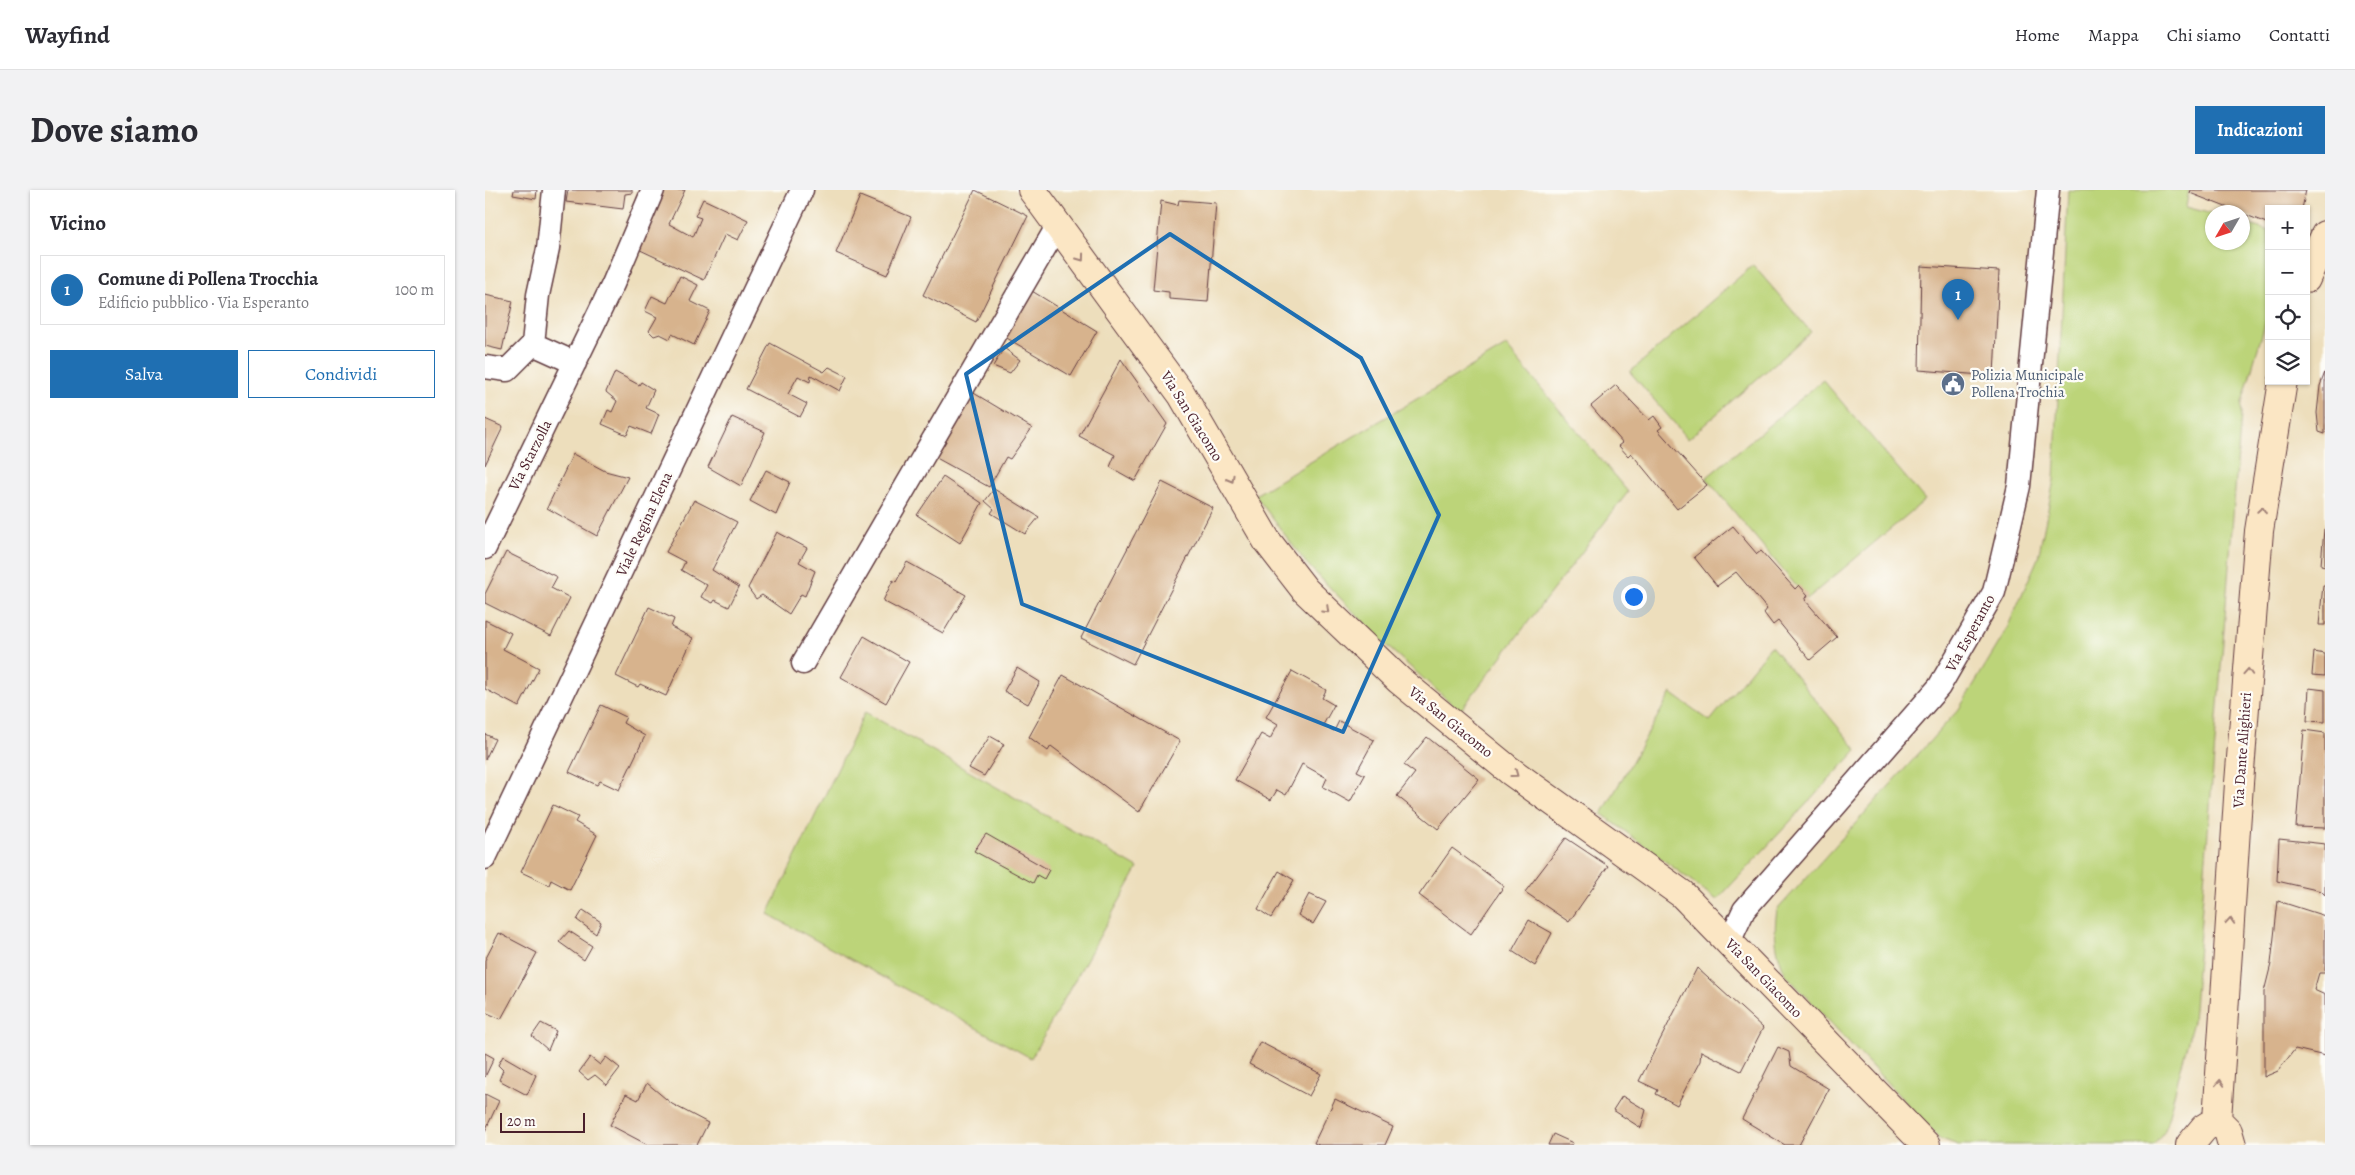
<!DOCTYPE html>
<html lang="it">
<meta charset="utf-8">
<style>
:root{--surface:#fff;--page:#f2f2f3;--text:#2b2b33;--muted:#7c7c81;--line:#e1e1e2;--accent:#1f6fb2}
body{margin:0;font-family:Alegreya,serif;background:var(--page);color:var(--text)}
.controls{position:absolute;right:15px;top:15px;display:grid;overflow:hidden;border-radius:0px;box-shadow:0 1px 4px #0004}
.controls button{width:45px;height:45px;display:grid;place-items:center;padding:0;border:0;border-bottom:1px solid var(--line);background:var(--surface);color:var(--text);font:25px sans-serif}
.compass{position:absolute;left:1720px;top:15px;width:45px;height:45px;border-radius:50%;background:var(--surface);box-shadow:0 1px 4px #0004;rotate:231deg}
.scale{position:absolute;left:15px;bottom:12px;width:85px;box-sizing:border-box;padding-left:5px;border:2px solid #4a1f2b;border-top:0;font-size:14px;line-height:18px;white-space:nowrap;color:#4a1f2b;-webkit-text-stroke:4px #fdfcf7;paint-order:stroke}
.you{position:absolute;left:1148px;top:406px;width:18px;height:18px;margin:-12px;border:4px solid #fff;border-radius:50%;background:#1a73e8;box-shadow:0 0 0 8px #1a73e833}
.badge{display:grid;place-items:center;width:32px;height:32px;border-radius:50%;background:var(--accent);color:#fff;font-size:16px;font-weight:700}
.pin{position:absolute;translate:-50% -41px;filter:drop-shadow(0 1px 2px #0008)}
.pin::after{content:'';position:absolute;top:26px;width:18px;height:15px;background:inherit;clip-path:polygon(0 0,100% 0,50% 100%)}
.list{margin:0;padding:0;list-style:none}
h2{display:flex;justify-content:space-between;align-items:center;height:65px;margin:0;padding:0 20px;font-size:21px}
h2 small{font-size:16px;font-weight:400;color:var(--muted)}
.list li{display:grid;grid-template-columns:32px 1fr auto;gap:15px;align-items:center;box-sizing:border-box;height:70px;margin:0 10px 10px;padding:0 10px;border:1px solid var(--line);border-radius:0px}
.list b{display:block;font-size:19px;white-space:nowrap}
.list p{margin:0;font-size:16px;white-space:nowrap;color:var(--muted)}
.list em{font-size:16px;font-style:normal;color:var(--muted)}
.actions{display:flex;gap:10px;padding:15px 20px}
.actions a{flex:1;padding:11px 0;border:1px solid var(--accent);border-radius:0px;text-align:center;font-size:18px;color:var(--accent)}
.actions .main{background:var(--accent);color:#fff}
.icon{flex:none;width:28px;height:28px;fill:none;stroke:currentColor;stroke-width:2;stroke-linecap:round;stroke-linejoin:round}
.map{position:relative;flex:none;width:1840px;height:955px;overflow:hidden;border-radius:0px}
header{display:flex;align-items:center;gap:30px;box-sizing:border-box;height:70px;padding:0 25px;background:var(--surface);border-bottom:1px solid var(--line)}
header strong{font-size:24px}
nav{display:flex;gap:28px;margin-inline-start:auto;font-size:18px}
.intro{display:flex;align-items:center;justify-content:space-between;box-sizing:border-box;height:120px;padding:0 30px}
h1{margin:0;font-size:35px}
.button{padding:12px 22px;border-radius:0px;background:var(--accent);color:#fff;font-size:18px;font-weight:700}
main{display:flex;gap:30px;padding:0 30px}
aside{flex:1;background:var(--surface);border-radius:0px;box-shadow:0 1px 4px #0004}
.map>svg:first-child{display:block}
</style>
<header>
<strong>Wayfind</strong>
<nav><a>Home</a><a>Mappa</a><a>Chi siamo</a><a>Contatti</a></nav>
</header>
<div class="intro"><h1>Dove siamo</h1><a class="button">Indicazioni</a></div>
<main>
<aside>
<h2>Vicino<small></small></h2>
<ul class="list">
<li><span class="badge">1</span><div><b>Comune di Pollena Trocchia</b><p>Edificio pubblico · Via Esperanto</p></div><em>100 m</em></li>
</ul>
<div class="actions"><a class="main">Salva</a><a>Condividi</a></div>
</aside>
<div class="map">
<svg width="1840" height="955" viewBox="0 0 1840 955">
<rect width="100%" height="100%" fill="#fdfcf7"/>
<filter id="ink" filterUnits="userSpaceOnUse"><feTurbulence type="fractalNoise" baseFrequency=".02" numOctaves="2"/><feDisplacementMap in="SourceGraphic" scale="10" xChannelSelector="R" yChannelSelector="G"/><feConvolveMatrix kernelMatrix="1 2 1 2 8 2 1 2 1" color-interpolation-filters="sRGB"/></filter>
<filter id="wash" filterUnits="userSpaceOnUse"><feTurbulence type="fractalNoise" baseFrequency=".0096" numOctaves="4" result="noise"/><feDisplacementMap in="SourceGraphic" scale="20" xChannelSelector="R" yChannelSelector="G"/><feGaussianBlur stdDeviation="1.12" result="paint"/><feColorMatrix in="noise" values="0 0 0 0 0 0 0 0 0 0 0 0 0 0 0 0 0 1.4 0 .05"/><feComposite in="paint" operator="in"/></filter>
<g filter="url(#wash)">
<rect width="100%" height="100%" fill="#eddebc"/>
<!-- green -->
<path fill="#bcd479" stroke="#837a52" d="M1583,0H1704L1701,17L1727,24L1728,52H1758V33L1784,41V121L1757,212L1708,831L1680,940L1668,955H1473L1454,948L1301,785C1291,764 1288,743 1292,720L1474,519L1520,443L1553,368L1569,290Z
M1268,75L1326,142L1203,249L1145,182Z
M1021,156L1143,302L975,521L903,457L821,373L770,305Z
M1338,190L1440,310L1322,409L1221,288Z
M1286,456L1372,560L1232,710L1117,624L1186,503L1225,531Z
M380,522L653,678L546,868L283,724Z"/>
<g id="blocks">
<!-- building -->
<path fill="#d7b38d" d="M29,0H52L51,9L28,5Z
M83,0H147V3L140,4L138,19L81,12Z
M178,0H200L184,34L208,47L216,28L210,26L218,9L263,30L253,50L240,44L219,90L151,58Z
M490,0L543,26L491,132L438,105Z
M1706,0H1821L1817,19H1784V34L1705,3Z
M375,6L426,27L402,85L351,63Z
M694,10L731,13L723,112L684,109V102L668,100L676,11L693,15Z
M1436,76L1514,81L1509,186L1434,180Z
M195,86L213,95L205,111L225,121L209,155L187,144L185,149L175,144L169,146L164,141L172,127L160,121L167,106L182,113Z
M542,98L612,141L586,186L515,144Z
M0,105L28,111L17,160L0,156Z
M285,153L339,182L344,177L362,186L355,201L326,185L325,192L313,186L303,204L322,214L315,227L261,199Z
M519,158L535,170L525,183L508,176Z
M636,169L682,234L650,291L625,277L630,265L594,246Z
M130,182L154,195L156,192L169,200L161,218L174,224L166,244L146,236L142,245L117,234L123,220L127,222L132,211L121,202Z
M1840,182V244L1834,242L1832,223L1835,196Z
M1131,195L1164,230L1169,226L1177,237L1173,240L1222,295L1192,319L1146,263L1143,266L1134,256L1138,253L1106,216Z
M482,199L547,238L525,269L521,267L504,297L446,265Z
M247,227L280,242L256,296L223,277Z
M0,229L18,237L0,275Z
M88,264L120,281L143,287L112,346L62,318Z
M281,280L305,292L291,325L265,311Z
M458,287L497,313L475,353L432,325Z
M677,292L728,318L648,474L596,448Z
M509,299L554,327L540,344L506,323L509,319L500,311Z
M209,310L252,332L227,380L254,397L244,417L230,410L228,413L216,407L222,395L196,380L200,372L181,362Z
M1248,336L1272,364L1276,361L1310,399L1314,395L1323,405L1320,410L1352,447L1325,470L1293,431L1288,435L1279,423L1282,419L1251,382L1232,396L1209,367Z
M1839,339H1840V376L1836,375Z
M292,342L322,358L314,372L330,381L320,406L316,404L304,424L277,405L271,409L263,398Z
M21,362L72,387L66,398L85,408L66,446L0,413V404Z
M422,372L481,405L458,443L398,411L408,390L411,392Z
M1838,395H1840V435H1834Z
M164,417L189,429L186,437L208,448L181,506L155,494L153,497L131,486Z
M0,430L26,443L18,459L54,478L34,517L0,499Z
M379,446L424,472L401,513L356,487Z
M1829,462L1840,464V486L1827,485Z
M532,478L555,492L543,514L519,501Z
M807,481L841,500L837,508L849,515L838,535L849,541L854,531L889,550L872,581L880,585L865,612L838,597L842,588L817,574L801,605L792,600L786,610L750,590L776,544L785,549L793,534L781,527Z
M578,485L695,551L654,622L566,556L563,561L544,547Z
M1824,498L1840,500V532L1822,531Z
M116,515L141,527L138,533L160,546L134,600L115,591L112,595L84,582Z
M1819,540L1840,543V638L1811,637Z
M0,544L10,549L0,570Z
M505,546L519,554L499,586L484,578Z
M942,547L994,589L953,639L912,606L930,583L919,575Z
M68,615L93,627L90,632L112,645L85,700L66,690L64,695L36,682Z
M501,644L564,680L559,689L552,685L548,693L489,661Z
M1081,648L1123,676L1084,732L1040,702Z
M1794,649L1840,654V705L1836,701L1792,691Z
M967,658L1019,696L986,744L934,705Z
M794,681L809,690L786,728L773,719Z
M824,704L841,712L828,734L813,725Z
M1793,711L1840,726V783H1834L1829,800L1840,805V866L1810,859L1793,881L1779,887V802L1786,774Z
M98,720L116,732L111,744L92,730Z
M1044,730L1067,743L1050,776L1027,761Z
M84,741L107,756L99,770L74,752Z
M14,743L52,763L16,829L0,822V770Z
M1212,778L1278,838L1256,881L1216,861L1215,871L1192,915L1171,904L1173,900L1154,891Z
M56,833L71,841L63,860L47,846Z
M775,852L836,884L824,906L764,874Z
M1293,857L1304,862L1306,876L1344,899L1314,955H1300L1257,929Z
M0,863L9,868L0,887Z
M18,866L51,885L42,905L14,890L18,880L13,875Z
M105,867L115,875L121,867L135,878L122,895L110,885L103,890L94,882Z
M162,893L187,914L223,933L212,955H163L125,935L141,904L153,910Z
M0,904L14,911L0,941Z
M1137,906L1161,920L1156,938L1128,920Z
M850,909L908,937L900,955H834L829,953Z
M1068,944L1088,953L1087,955H1063Z"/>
</g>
</g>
<g filter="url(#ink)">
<use href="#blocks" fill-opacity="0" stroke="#623c41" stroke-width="1"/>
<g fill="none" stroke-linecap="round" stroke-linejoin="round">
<!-- street casing -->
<g stroke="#623c41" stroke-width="25">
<path id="street" d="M48,154L90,173
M0,177L22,180L48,154L53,105L63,59L69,0
M0,358L128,94L168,0
M318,473L573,35
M0,668L317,0
M1244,752L1259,720L1454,497L1509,402L1534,296L1563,0"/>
</g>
<!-- secondary casing -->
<g stroke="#623c41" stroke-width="30">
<path id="secondary" d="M547,0L697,205L782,351L820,400L914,490L1024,580L1197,704L1441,955
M1821,89L1840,45
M1705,955L1719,938L1732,930
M1747,955L1743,941L1732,930L1754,593L1774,341L1798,191"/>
</g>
<!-- street -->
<use href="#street" stroke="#fff" stroke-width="22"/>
<!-- secondary -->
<use href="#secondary" stroke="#fbe6c4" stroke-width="28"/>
</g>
<!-- one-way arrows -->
<defs><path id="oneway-chevron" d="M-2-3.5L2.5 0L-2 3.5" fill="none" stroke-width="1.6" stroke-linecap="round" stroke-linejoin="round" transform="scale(1.25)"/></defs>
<g stroke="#a28278">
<use href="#oneway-chevron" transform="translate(596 68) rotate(54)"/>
<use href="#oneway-chevron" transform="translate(746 289) rotate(60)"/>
<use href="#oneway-chevron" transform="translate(1777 320) rotate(-81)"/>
<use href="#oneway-chevron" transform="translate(841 420) rotate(44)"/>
<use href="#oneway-chevron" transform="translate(1763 482) rotate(-86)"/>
<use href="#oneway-chevron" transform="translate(1030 584) rotate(36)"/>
<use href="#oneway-chevron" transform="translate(1745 731) rotate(-86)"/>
<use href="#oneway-chevron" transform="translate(1735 893) rotate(-86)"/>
</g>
</g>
<!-- marked area -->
<path fill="none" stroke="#1f6fb2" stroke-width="4" stroke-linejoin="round" d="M685,44L876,168L954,325L858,542L537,414L481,184Z"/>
<!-- icons -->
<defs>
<g id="civic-disc" transform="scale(1.25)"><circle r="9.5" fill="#5c6f8a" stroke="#fdfcf7"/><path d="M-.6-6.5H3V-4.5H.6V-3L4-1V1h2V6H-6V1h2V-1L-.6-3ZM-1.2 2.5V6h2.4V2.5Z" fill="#fff"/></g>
</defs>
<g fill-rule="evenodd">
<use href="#civic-disc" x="1468" y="194"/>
</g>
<g text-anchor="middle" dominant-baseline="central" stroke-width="4.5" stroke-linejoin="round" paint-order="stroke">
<!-- service labels -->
<g font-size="15" fill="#4e5e75" stroke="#fdfcf7" text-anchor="start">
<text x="1486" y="185">Polizia Municipale<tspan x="1486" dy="17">Pollena Trochia</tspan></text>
</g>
<!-- street labels -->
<g font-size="15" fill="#4a1f2b" stroke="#fdfcf7">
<text transform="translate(707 226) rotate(58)">Via San Giacomo</text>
<text transform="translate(45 265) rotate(-63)">Via Starzolla</text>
<text transform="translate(159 334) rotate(-65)">Viale Regina Elena</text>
<text transform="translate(1485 443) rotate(-61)">Via Esperanto</text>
<text transform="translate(966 532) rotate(39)">Via San Giacomo</text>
<text transform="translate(1757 560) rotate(-86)">Via Dante Alighieri</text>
<text transform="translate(1279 788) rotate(46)">Via San Giacomo</text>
</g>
</g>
</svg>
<div class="controls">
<button>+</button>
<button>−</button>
<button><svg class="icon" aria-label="locate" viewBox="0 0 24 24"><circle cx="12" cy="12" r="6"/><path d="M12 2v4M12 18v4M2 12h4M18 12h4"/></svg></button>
<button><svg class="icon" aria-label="layers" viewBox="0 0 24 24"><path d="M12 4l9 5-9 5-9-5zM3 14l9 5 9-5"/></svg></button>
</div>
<svg class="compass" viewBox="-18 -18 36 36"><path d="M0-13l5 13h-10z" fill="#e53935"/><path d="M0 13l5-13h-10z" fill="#7c7c81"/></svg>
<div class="scale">20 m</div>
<div class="you"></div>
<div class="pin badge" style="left:1473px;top:130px">1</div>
</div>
</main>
